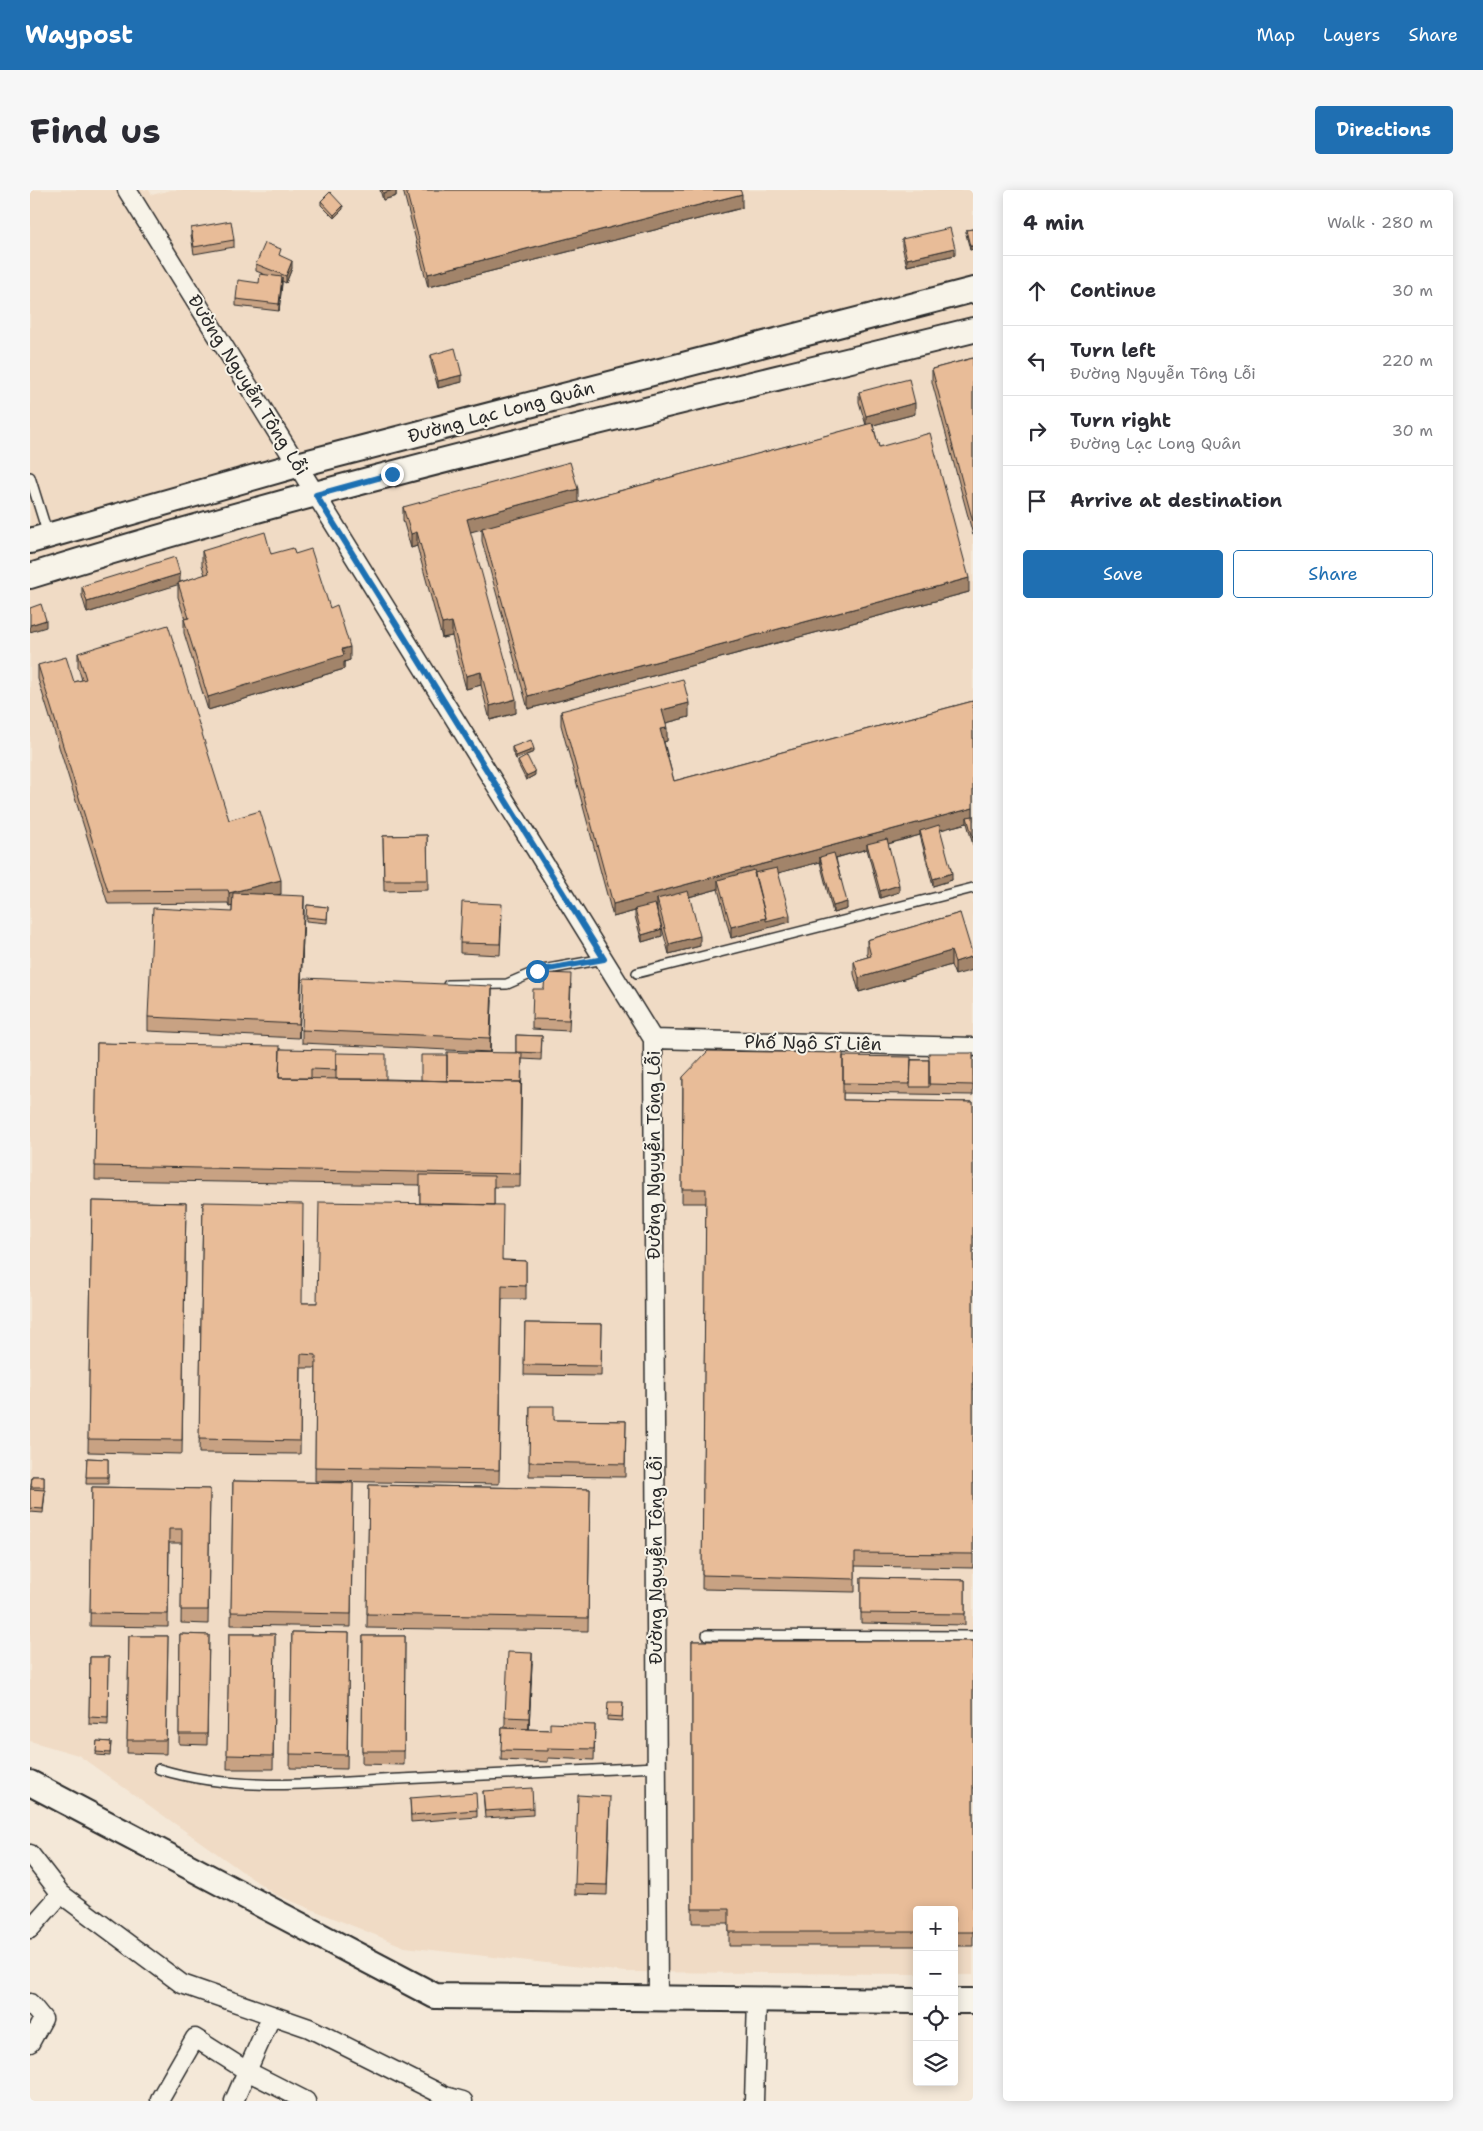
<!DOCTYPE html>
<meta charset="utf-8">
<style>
:root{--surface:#fff;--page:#f7f7f7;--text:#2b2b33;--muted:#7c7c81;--line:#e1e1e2;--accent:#1f6fb2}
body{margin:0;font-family:"Shantell Sans",sans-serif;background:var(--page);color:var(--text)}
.controls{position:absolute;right:15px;bottom:15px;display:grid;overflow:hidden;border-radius:5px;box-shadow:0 2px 12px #0003}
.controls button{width:45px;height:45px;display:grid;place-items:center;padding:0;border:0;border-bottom:1px solid var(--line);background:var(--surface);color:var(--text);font:25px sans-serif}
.stop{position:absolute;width:15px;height:15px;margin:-11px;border:4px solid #1f6fb2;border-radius:50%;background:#fff}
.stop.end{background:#1f6fb2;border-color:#fff;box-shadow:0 1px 5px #0008}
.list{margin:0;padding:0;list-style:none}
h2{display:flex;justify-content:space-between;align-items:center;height:65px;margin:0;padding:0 20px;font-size:21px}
h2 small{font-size:16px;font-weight:400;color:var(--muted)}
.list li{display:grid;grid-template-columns:32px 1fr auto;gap:15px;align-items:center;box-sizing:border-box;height:70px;padding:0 20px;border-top:1px solid var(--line)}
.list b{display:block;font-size:19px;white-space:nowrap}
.list p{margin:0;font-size:16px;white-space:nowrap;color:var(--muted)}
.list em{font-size:16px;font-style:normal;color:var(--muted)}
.actions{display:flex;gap:10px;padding:15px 20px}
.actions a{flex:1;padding:11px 0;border:1px solid var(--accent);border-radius:5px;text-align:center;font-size:18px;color:var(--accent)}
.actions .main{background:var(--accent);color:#fff}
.icon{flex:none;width:28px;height:28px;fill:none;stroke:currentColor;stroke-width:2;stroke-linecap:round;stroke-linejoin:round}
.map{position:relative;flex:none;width:943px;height:1911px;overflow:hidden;border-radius:5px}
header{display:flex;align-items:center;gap:30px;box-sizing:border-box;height:70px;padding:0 25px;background:var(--accent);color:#fff}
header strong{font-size:24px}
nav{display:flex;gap:28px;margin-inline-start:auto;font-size:18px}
.intro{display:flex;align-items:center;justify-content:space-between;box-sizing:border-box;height:120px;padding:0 30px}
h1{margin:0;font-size:35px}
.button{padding:12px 22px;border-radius:5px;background:var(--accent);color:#fff;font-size:18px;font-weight:700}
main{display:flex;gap:30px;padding:0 30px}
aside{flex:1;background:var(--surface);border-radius:5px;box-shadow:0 2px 12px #0003}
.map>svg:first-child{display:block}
</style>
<header>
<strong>Waypost</strong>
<nav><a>Map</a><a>Layers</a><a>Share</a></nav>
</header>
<div class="intro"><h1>Find us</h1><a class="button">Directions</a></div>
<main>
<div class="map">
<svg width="943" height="1911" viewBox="0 0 943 1911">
<rect width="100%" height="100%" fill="#f4e8d8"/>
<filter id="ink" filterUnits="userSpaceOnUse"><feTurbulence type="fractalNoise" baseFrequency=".02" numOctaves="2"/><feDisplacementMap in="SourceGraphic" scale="10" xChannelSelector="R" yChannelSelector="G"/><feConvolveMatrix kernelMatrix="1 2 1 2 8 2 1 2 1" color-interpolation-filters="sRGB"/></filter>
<g filter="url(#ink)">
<!-- built -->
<path fill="#f0dbc5" d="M0,0H119L122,5L141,0H943V1785H924V1720H887V1784L595,1782L375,1757L244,1704L48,1565L0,1551Z"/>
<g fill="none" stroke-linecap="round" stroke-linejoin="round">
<!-- lane casing -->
<g stroke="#2b2b2b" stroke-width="12">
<path id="lane" d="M0,287L18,345
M607,783L943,698
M418,795L477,794L507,781L574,769
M677,1445L943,1446
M129,1579C206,1603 291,1593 370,1589C456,1585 542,1581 627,1577"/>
</g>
<!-- street casing -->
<g stroke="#2b2b2b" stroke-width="21">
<path id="street" d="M97,0L623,849L628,1810
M623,849L943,857
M0,1664L31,1704L0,1739
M31,1704L152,1794L279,1838L415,1906L433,1911
M0,1813L13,1829L0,1853
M130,1909L165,1848L217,1881L242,1825
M204,1911L217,1881L276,1911
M724,1911L727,1810"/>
</g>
<!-- secondary casing -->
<g stroke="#2b2b2b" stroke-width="28">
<path id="secondary" d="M0,351L267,275L943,100
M0,386C310,290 628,218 943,140
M0,1593L405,1806L887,1811
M924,1811H943"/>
</g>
<!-- lane -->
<use href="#lane" stroke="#f7f3e8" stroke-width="9"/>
<!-- street -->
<use href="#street" stroke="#f7f3e8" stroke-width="18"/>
<!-- secondary -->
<use href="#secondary" stroke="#f7f3e8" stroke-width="24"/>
</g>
<!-- wall -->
<path fill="#c8a283" stroke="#2b2b2b" d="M350,0H366V6L353,10Z
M373,0H710L712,18L398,97Z
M291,11L313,19L304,28L291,15Z
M161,38L204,50V57L164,64L161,45Z
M943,39V59L940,60L936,44V40Z
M872,49L925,65L877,76L872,56Z
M251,66L262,78L256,93L252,91L249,121L206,116V109L229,93L236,85L226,81V74Z
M401,165L432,192L408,198L401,172Z
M943,168V345L902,192V179Z
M829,202L885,224L843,235L849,257L939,402L498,519L452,351V338L440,342L486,523L460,530L451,495L436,499L422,446L412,448L387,356L381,358L373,330V317L548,312L836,235L829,212Z
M172,361L241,364H265L300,418L320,470L314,472V479L178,520L154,443V429H155L148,407V394L57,423L52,406V396L150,392L175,385L172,375Z
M48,463L199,630L251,704L245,705L274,720L269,848L118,841V827L202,722V716L199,717L198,713L78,714L8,489V475L44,492L52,490L48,477Z
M943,511V655L937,633L910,640L922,690L903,696L890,645L858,654L869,702L850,708L837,659L806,668L817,719L803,723L790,672L748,683L760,732L736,738L701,748L688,699L659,707L670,756L639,764L627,719V716H626L632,746L612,752L605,726V721L583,727L531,535V521L659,527L636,533L637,551L634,552L644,591Z
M482,557L504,562L486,569L482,561Z
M488,571L505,585L496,590L488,574Z
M397,645L398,700L354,701L353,646Z
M277,715L298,717L297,733L276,731Z
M930,723L925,785L921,775L829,802L824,784V771L838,767L837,764V750Z
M472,724L470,765L430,763V753Z
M541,794L539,841L502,839V829L514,799Z
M462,810L460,862L272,853V840Z
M486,845L512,846L511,870L492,869L490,997H464V1015L472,1070L496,1071V1109H472L469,1294L285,1291L286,1178H271L270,1264L169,1263L173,1012L272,1113H287L390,1013V995L65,990L67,853L250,859L306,863L356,889L391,890L417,865L486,863Z
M943,863V905L813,903V910L943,912V1378L825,1376V1402L672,1399L676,1013H652L653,887L813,868L899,870Z
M62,1011L156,1013L152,1264L58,1262Z
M495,1133L572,1134L571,1186L494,1185Z
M500,1216L524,1230L596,1231L595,1287L499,1286Z
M57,1268L78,1269V1294H56Z
M2,1286H14V1300L15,1303L13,1323L0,1322V1306Z
M203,1291L323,1293L321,1437L201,1435Z
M339,1295L560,1299L558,1441L337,1438Z
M62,1297L180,1299L178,1434L151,1433L152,1353H139L138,1437L60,1436Z
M831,1388L935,1390V1435L831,1433Z
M262,1442L319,1443L317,1579L260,1578Z
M150,1444L179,1445L177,1555L149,1554Z
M199,1444H245L243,1579H197Z
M99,1446H138L136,1564L97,1563Z
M333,1446H375L374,1575L332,1574Z
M662,1451H943V1756H924V1720H887V1756H699V1733H662Z
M60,1467H79L78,1535L59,1534Z
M502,1473L499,1539L475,1538V1527Z
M593,1512L592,1531L577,1530V1526Z
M565,1535L564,1570L518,1568V1572L471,1570L472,1538L520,1540Z
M67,1551L81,1552L80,1566L66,1565Z
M453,1601L503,1618V1625L455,1628Z
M380,1608L447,1620V1627L381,1632Z
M580,1617L577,1705L545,1704V1694Z"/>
<!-- shaded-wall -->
<path fill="#a2846a" stroke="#2b2b2b" d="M363,0H366V6L353,10V3Z
M712,4V18L398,97V84Z
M313,16V19L304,28V25Z
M940,56H943V59L940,60Z
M925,58V65L877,76V69Z
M262,71V78L256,93V86Z
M252,87V94L249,121V114Z
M432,185V192L408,198V191Z
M885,213V224L836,237V226Z
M548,299V313L437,343V329Z
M387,342V356L381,358V344Z
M150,384V394L57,423V412Z
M939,388V402L498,519V506Z
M16,430V437L0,442V435Z
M422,432V446L412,448V434Z
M320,457V470L314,472V479L178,520V507Z
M451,482V495L436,499V486Z
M486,509V523L460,530V516Z
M659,513V527L632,534V520Z
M637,538V551L630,553V539Z
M504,559V562L486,569V566Z
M505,582V585L496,590V586Z
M943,618V631L937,627V633L891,645L890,641V645L839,659L837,654V659L791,672L790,667V672L725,689L688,690V699L629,715L627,709V716L606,721L605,719V721L583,727V714Z
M922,683V690L903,696V689Z
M251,690V704L199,717V703Z
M869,695V702L850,708V701Z
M274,706V720L269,848V834Z
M817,712V719L803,723V716Z
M760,725V732L701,748V737L736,728Z
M632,739V746L612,752V745Z
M670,746V756L639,764V754Z
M921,761V775L829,802V788Z
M943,766V780L925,785V772Z
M462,796V810L460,862V848Z
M502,1463V1473L499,1539V1528Z"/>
<!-- building -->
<path fill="#e8bc98" stroke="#2b2b2b" d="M352,0H363L353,3Z
M376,0H710L712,4L398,84Z
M300,2L313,16L304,25L291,11Z
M201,31L204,50L164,57L161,38Z
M920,38L925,58L877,69L872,49Z
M943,39V56H940L936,40Z
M235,53L251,59L249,65L262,71L256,86L226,74Z
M230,84L252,87L249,114L206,109L208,90L229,93Z
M425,158L432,185L408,191L401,165Z
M943,168V332L902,179Z
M879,189L885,213L836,226L829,202Z
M842,233L849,257L900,243L939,388L498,506L452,338Z
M540,272L548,299L437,329L486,509L460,516L451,482L436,486L422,432L412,434L387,342L381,344L373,317Z
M235,342L241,364L263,358L265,364L281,359L300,418L307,415L320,457L312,459L314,465L178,507L154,429L159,428L148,393L179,383L172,361Z
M145,367L150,384L57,412L52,396Z
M11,414L16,430L0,435V418Z
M138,435L199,630L230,621L251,690L199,703L198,700L78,701L8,475L36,467L44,492L56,489L48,463Z
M653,489L659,513L632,520L637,538L630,539L644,591L943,511V618L583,714L531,521Z
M501,550L504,559L486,566L482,557Z
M497,566L505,582L496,586L488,571Z
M943,626V648L937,627Z
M909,635L922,683L903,689L890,641Z
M397,645L398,690H354L353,646Z
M857,649L869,695L850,701L837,654Z
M804,663L817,712L803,716L790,667Z
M747,678L760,725L736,731V728L724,683Z
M724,680L736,728L701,737L688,690Z
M658,701L670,746L639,754L627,709Z
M203,703L274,706L269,834L118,827L123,718L202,722Z
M432,712L472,714L470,754L430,753Z
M625,714L632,739L612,745L605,719Z
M277,715L298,717L297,729L276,727Z
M930,723L943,766L925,772L921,761L829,788L824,771L841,766L837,750Z
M515,783L541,784L539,830L502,829L503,799H514Z
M274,788L462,796L460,848L272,840Z
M486,845L512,846L511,863L486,862Z
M67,853L250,856L249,888L491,892L490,984L65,976Z
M250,859L306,860V880L281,879V888H249Z
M678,861L813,863V910L943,912V1364L825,1363V1389L672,1385L676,999H652L653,908V887Z
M417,862L492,863L491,895V892L417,891Z
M306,863L356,864V889H306Z
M899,863H943V895L899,894Z
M391,865H417V891L391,890Z
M813,866L881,867L880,894L813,893Z
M881,870H899V897H880Z
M390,985L464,986V1015L390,1013Z
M62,1011L156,1013L152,1250L58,1249Z
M173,1012L273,1014L272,1113H287L289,1012L473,1015L472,1070L496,1071V1096L472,1095L469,1280L285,1277L286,1165L271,1164L270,1251L169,1249Z
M495,1133L572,1134L571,1176L494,1175Z
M500,1216H524V1230L596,1231L595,1274L499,1272Z
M57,1268L78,1269V1287H56Z
M2,1286H14V1297H1Z
M203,1291L323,1293L321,1424L201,1422Z
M339,1295L560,1299L558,1428L337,1424Z
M62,1297L180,1299L178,1420H151L152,1339H139L138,1424L60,1423Z
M0,1299L15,1300L13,1319L0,1318Z
M831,1388L935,1390V1424L831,1423Z
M262,1442L319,1443L317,1565L260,1564Z
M150,1444L179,1445L177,1544H149Z
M199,1444H245L243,1566L197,1565Z
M99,1446H138L136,1550H97Z
M333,1446H375L374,1561H332Z
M662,1451H943V1742H924V1720H887V1742H699V1719H662Z
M478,1462L502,1463L499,1528L475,1527Z
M60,1467H79L78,1528L59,1527Z
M578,1512H593L592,1527L577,1526Z
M520,1533L565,1535L564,1559L518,1558V1561L471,1560L472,1538L520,1540Z
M67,1551L81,1552L80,1563L66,1562Z
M502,1598L503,1618L455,1621L453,1601Z
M446,1603L447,1620L381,1625L380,1608Z
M548,1605L580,1607L577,1695L545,1694Z"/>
</g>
<g fill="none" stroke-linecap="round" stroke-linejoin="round" filter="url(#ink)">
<!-- route -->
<path stroke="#1f6fb2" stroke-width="6" d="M362,284L286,305L574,769L507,781"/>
</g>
<g text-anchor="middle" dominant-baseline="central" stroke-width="4" stroke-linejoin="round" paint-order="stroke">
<!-- street labels -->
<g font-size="18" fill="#2b2b2b" stroke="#f7f3e8">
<text transform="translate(218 195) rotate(58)">Đường Nguyễn Tông Lỗi</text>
<text transform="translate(471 222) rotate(-15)">Đường Lạc Long Quân</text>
<text transform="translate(783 853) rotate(1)">Phố Ngô Sĩ Liên</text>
<text transform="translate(624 965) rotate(-90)">Đường Nguyễn Tông Lỗi</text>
<text transform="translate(626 1370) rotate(-90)">Đường Nguyễn Tông Lỗi</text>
</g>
</g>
</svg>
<div class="controls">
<button>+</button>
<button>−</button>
<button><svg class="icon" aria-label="locate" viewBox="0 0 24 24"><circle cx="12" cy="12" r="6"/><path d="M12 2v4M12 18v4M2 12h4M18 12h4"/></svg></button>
<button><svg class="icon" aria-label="layers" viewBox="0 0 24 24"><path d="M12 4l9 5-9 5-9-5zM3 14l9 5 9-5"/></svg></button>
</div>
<div class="stop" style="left:507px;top:781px"></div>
<div class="stop end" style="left:362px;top:284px"></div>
</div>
<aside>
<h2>4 min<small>Walk · 280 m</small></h2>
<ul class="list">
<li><svg class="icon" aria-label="ahead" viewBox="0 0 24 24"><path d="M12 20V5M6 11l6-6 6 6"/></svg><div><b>Continue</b></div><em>30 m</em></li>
<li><svg class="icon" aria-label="left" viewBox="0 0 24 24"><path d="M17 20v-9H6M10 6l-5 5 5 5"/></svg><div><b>Turn left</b><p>Đường Nguyễn Tông Lỗi</p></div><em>220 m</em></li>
<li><svg class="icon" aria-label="right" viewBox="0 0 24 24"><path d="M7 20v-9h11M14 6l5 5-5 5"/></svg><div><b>Turn right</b><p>Đường Lạc Long Quân</p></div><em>30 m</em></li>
<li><svg class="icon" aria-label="arrive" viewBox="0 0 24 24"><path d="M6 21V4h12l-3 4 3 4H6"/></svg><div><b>Arrive at destination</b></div></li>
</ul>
<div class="actions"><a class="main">Save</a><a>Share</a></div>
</aside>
</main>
